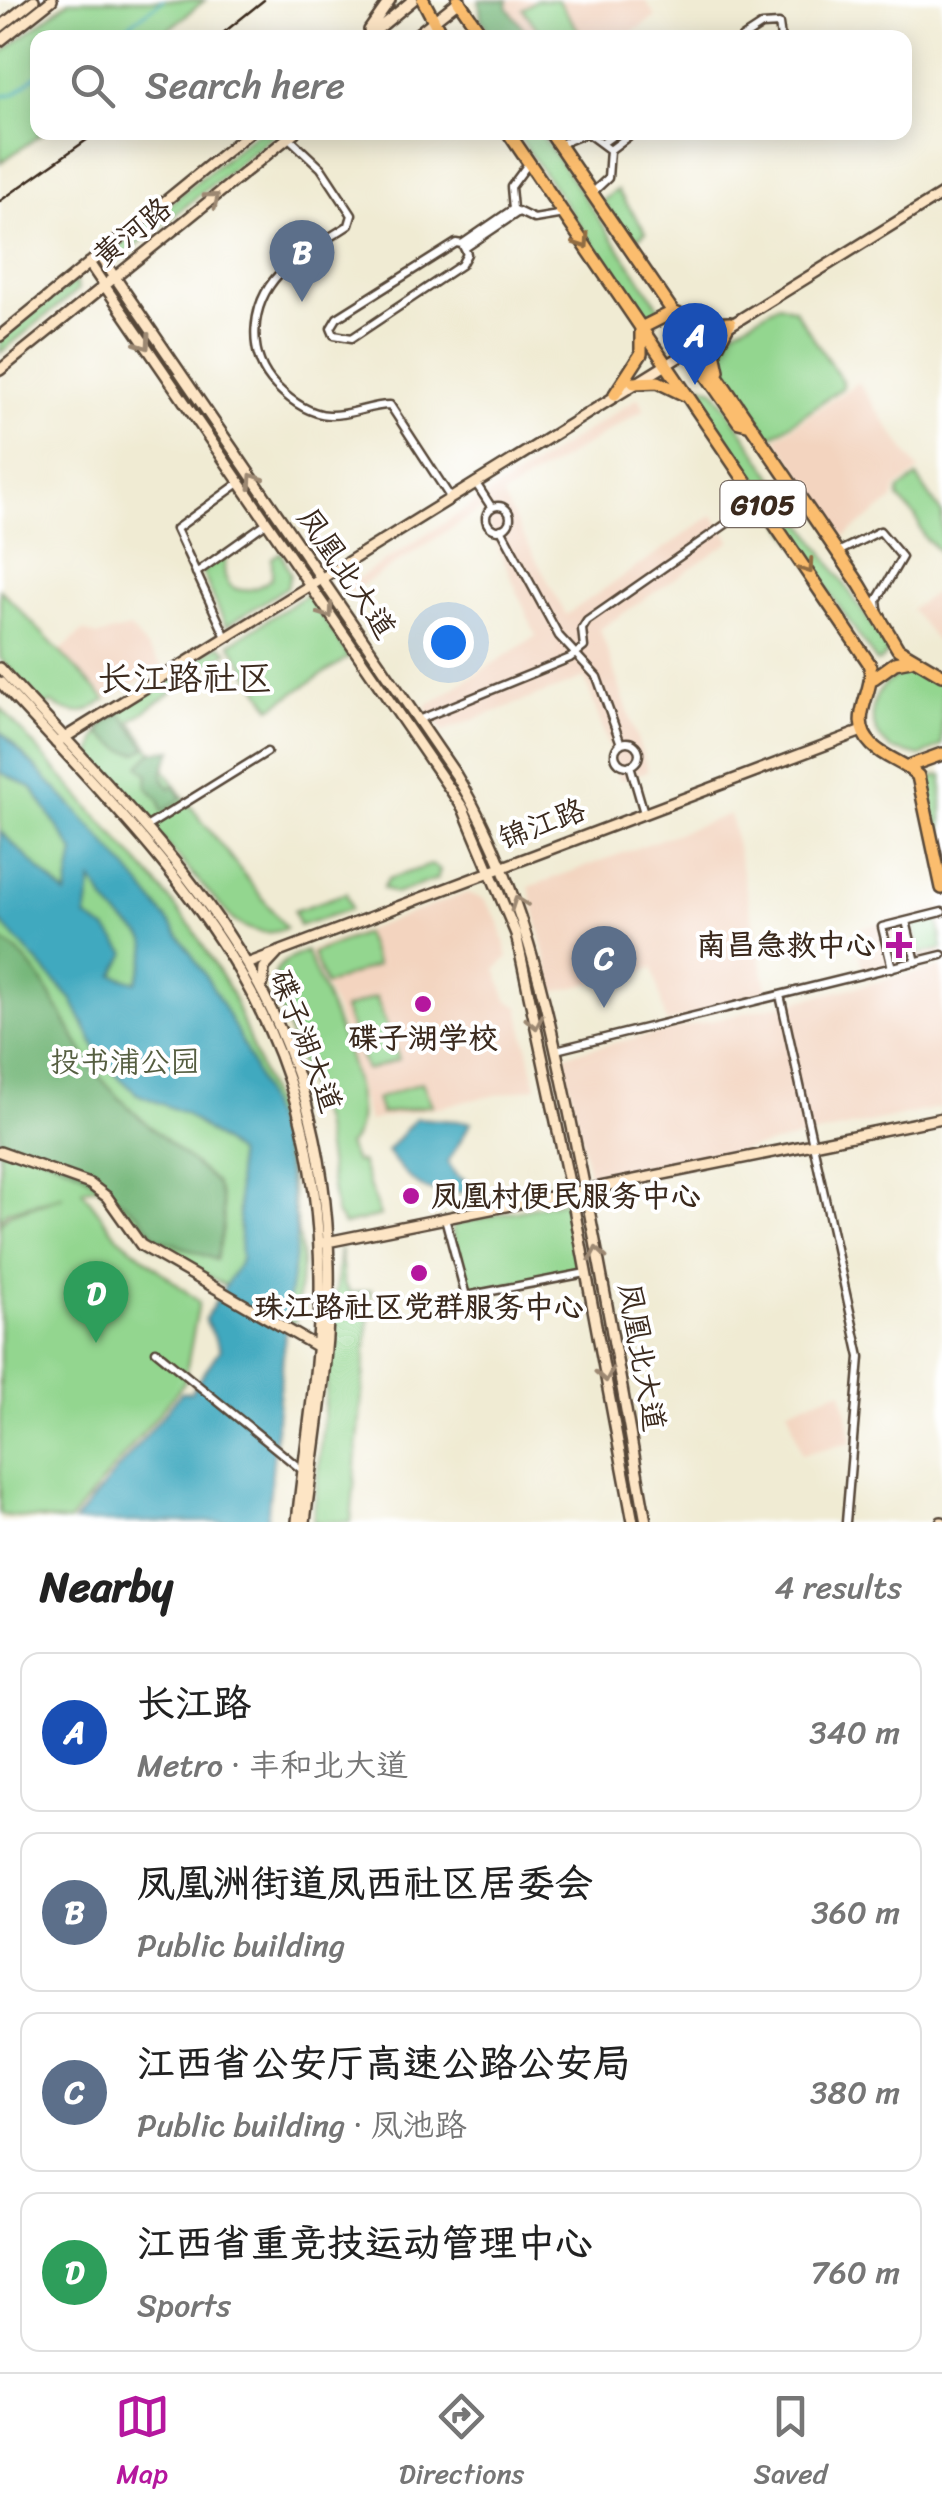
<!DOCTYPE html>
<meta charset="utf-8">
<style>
:root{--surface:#fff;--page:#f6f6f6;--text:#222;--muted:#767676;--line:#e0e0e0;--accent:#b5179e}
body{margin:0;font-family:Sriracha,"LXGW WenKai TC",sans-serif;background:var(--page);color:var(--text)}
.you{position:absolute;left:448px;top:642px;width:35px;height:35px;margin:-25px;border:8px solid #fff;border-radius:50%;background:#1a73e8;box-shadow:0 0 0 15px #1a73e833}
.badge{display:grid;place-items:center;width:65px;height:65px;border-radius:50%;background:var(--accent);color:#fff;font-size:32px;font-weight:700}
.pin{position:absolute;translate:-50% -82px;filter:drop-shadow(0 2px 5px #0008)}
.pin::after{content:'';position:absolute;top:52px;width:35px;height:30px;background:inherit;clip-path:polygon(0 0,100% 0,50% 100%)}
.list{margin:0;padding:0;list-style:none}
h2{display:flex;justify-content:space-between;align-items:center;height:130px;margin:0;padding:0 40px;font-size:42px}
h2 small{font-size:32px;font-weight:400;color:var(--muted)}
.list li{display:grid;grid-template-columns:65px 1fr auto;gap:30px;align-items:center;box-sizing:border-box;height:160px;margin:0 20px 20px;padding:0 20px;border:2px solid var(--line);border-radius:20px}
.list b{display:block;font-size:38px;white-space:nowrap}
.list p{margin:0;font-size:32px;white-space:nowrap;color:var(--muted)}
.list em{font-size:32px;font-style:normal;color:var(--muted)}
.icon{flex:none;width:55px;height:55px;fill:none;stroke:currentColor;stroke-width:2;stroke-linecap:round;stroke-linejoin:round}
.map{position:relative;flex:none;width:942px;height:1522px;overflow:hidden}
.search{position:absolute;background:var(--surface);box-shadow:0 5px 25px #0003;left:30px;right:30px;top:30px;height:110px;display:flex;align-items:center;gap:25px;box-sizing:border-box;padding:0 35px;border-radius:20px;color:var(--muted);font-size:38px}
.sheet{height:850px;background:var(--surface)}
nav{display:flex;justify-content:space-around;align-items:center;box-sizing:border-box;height:140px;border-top:2px solid var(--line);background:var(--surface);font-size:28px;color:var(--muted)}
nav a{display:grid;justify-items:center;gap:5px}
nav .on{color:var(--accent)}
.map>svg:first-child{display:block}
</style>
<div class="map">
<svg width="942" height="1522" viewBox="0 0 942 1522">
<rect width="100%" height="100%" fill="#fff"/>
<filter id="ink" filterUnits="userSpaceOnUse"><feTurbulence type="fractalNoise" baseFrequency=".01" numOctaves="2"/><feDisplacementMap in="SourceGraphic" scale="20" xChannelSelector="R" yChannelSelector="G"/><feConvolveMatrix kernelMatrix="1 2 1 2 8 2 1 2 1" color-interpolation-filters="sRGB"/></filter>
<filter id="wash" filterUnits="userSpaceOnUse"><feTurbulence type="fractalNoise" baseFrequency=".0048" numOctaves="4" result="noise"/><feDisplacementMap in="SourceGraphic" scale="40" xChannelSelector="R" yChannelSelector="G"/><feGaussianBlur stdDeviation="2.25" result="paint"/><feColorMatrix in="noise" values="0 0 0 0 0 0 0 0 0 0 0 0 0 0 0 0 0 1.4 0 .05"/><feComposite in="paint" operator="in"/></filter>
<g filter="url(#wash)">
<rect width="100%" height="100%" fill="#f0ebd3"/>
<!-- built -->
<path fill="#f3d4bf" d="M506,0H645L656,17L624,37H525Z
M858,382L919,471L896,488L893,500L844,537L776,438Z
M638,398L645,409L502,496L566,615L713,515L731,541L600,629L648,771L620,780L585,678L443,731L425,707L536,636L482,509L350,593L346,586Z
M942,588V649L911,609Z
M130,628L163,667L106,700L59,652L83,631L98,636Z
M730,814L768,994L666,1023L653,968L554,992L529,887Z
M467,893L484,899L499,922L508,957L496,969L507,1000L519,1007L536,1087L368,1121L339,1019L309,951Z
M942,908V959L865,978L853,930Z
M942,967V1107L591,1183L563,1055Z
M842,1390L852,1442L802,1454L788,1409Z"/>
<!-- green -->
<path fill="#93d68f" stroke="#678056" stroke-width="2.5" d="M70,0H205L159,37L38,38V132L43,133L0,163V54Z
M536,0H558L583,37H543L523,9Z
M256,133H276L114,264L110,253Z
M516,133H540L662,311L648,324Z
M617,190L646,232L631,243L602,201Z
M76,281L78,290L0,353V339Z
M779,304L794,309L842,381V388L770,438L720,359L727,334Z
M702,385L714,389L889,651L881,661L877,662L696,398Z
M917,477L942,514V554L924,537L916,517L898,498L899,490Z
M281,552L290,574L287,587L226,626L202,572L227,554C215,592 246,600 272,578V558Z
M0,589L106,700C82,716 75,717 51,703L44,707L0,658Z
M308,594L349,657L271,708L230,644Z
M219,645L228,652L131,721L184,798L286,928C268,937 251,932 234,921L98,766L92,753L103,720Z
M908,672L932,676L942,684V745L921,756L891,749C860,724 869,683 908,672Z
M0,707L154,880L193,929L232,994L284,1132L302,1262L295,1324L152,1245L98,1186L82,1190L116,1235L199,1302L184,1383L69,1522L0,1515V1224L9,1214L63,1196L7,1211L0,1220Z
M942,775V860L924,779Z
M431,865L440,870L437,879L395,894L383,888L388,879Z
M346,893L351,909L299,926L294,911Z
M938,917L942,949L920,954L913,923Z
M364,933L377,965L325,985L313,953Z
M306,951C321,988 386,1119 347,1145L355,1162H361L380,1216L344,1225L336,1214L322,1122L274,991C271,964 285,961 306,951Z
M376,997L399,1059L366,1071L344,1009Z
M422,1082L432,1105L381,1114L376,1099Z
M568,1200L581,1271L469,1292L452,1231L454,1224Z
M340,1248L344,1284L350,1293L371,1290L351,1522H313Z"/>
<!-- forest -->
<path fill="#76b77a" stroke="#58704c" stroke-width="2.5" d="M479,0H508L507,7L530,37H492L481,19Z
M119,714L123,715L146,748L138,753L124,750L100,734L104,724Z
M172,750C167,764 155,774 170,788L175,786L182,798L162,812L159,799L147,787L148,774L139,766L152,752Z
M0,939C48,967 66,1035 100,1077C134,1117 177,1148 215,1182C229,1207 223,1234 216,1260L156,1237L139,1215L80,1171L30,1150L0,1146Z"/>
<!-- water -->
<path fill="#3fa9bf" stroke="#3d6a6e" stroke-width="2.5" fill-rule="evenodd" d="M0,731C138,871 270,1016 295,1221C299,1249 290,1283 287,1311C281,1381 274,1452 267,1522H74L181,1393L191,1392L220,1349L205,1319L241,1260L236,1153L184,1113L137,1094L102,1061L72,1000L0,921V831L66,895L74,852L32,788L0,772ZM92,880C98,887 102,898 109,906C139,943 160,926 136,982L114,975L126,953L107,930L86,917Z
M416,1118L471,1122L448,1162L455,1174L481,1191C427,1195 419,1194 387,1151Z"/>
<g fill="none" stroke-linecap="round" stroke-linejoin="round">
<!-- stream -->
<path stroke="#3fa9bf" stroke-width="2.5" d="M92,38L119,32L163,0
M0,97L16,93L38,74"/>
</g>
</g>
<g filter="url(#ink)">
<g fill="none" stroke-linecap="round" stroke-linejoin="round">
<!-- street casing -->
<g stroke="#564739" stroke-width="11">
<path id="street" d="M742,38L762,25L779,24L781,38
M289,138L321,168L352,215L349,225C327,240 297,254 279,274C250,305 246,355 276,386C290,400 309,414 329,415C350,416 369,405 390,405L450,497
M604,142L618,132
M558,145L587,133L610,150L608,178L592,193
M610,150L634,132
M528,164L511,187L513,209L534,219L564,214
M456,243L462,244L467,254L461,265L352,338L334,335L331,328L337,318Z
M462,244L513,209
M465,248L517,213
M475,482L492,508
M486 518a12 12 0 1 1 24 0a12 12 0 1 1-24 0Z
M501,529L559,636L597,677L621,744
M838,552L880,531L902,557L877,600L878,610
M196,573L266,523
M226,637L176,529L239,483
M418,720L570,658L584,647L582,629L587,621L759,501
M615 754a12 12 0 1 1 24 0a12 12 0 1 1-24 0Z
M630,765L644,813
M146,827L267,752
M906,921L916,962
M892,968L882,927L942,912
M780,995L860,1357L846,1522
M556,1050L942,955
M445,1218L466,1296L586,1273
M156,1351L302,1470"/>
</g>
<!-- secondary casing -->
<g stroke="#564739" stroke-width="14">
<path id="secondary" d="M0,27L34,0
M369,30L390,0
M367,38L413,0
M412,38L460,0
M0,41L52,0
M99,254L456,775C522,885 546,1002 572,1126C600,1257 622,1390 646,1522
M89,263L463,808L516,934L571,1192L633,1522
M0,336L250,132
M0,370L295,132
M0,668C174,859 323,985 329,1266C331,1351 315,1438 305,1522
M0,682C176,874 317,999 320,1280C321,1360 305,1442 297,1522
M56,743L942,194
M247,964L862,731
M263,983L264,968L277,954
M0,1152L90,1184L107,1197L141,1245L316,1346
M322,1243L942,1118
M941,1522H942"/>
</g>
<!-- highway casing -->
<g stroke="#564739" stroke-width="16">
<path id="highway" d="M423,0L443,38
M458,0L484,38
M508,132L869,663C878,692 845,717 872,745C886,759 905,762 918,776L942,888
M550,132L860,585L898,649L942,675
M688,349L739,422L751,425
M718,371L714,352L729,324
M634,383L658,382L685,395
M615,394L641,354V328L673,312L701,324L730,323
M874,678L895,663L911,660
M909,766L942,754"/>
</g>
<!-- street -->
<use href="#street" stroke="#fff" stroke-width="6"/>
<!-- secondary -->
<use href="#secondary" stroke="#fde5c5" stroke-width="9"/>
<!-- highway -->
<use href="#highway" stroke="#fbbd6e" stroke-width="11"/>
<!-- rail -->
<path stroke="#3b2a1e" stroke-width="2.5" d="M217,38L264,0
M0,201L98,132"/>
</g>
<!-- one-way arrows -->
<defs><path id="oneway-chevron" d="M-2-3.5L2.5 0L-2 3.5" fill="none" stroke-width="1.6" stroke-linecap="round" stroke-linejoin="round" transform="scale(2.5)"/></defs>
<g stroke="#9c8872">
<use href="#oneway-chevron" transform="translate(213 199) rotate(-39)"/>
<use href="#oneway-chevron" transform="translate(144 343) rotate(56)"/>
<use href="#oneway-chevron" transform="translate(254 480) rotate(-124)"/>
<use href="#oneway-chevron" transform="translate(327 612) rotate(55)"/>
<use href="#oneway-chevron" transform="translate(518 903) rotate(-110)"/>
<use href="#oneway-chevron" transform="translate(535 1022) rotate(78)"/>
<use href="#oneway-chevron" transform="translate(597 1254) rotate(-100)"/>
<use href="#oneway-chevron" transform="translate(605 1375) rotate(79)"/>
</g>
<g stroke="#916c42">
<use href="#oneway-chevron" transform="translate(583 242) rotate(56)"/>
<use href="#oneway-chevron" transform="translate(807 567) rotate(55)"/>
</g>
</g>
<!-- markers -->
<g fill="#b5179e" stroke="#fff" stroke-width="4">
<path d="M894 930h10v10h10v10h-10v10h-10v-10h-10v-10h10z"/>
<circle cx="423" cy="1004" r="10"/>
<circle cx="411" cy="1196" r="10"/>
<circle cx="419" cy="1273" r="10"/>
</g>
<g text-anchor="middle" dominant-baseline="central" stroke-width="8" stroke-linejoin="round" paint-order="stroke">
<!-- shield labels -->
<rect fill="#fff" stroke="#766a62" stroke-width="2.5" x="720.5" y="481" width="85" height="46" rx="8"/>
<g font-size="28" font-weight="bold" fill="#3b2a1e">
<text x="763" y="504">G105</text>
</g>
<!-- street labels -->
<g font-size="30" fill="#3b2a1e" stroke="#fff">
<text transform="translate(132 232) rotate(-39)">黄河路</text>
<text transform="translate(347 573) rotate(56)">凤凰北大道</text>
<text transform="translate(542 824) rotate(-21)">锦江路</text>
<text transform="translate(306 1041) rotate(69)">碟子湖大道</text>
<text transform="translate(642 1357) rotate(80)">凤凰北大道</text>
</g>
<!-- poi labels -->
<g font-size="30" font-weight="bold" fill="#3b2a1e" stroke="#fff">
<text x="876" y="945" text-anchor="end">南昌急救中心</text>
<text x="423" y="1038">碟子湖学校</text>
<text x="431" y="1196" text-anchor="start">凤凰村便民服务中心</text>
<text x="419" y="1307">珠江路社区党群服务中心</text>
</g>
<!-- park labels -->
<g font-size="30" fill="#555e40" stroke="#fff">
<text x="125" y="1062">投书浦公园</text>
</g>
<!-- quarter labels -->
<g font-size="35" fill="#3b2a1e" stroke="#fff">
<text x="185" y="678">长江路社区</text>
</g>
</g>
</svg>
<div class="you"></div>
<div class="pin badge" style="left:695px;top:385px;background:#1a4fb4">A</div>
<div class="pin badge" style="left:302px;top:302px;background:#5c6f8a">B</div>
<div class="pin badge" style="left:604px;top:1008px;background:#5c6f8a">C</div>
<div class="pin badge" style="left:96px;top:1343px;background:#2e9e5b">D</div>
<div class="search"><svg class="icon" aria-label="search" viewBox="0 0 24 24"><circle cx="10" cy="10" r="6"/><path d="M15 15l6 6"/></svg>Search here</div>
</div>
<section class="sheet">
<h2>Nearby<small>4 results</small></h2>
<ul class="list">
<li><span class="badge" style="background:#1a4fb4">A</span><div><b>长江路</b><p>Metro · 丰和北大道</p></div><em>340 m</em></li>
<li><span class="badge" style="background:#5c6f8a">B</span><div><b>凤凰洲街道凤西社区居委会</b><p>Public building</p></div><em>360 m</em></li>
<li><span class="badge" style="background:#5c6f8a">C</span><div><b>江西省公安厅高速公路公安局</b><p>Public building · 凤池路</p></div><em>380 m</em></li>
<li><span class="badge" style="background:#2e9e5b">D</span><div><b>江西省重竞技运动管理中心</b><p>Sports</p></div><em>760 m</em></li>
</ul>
</section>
<nav>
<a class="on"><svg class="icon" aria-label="map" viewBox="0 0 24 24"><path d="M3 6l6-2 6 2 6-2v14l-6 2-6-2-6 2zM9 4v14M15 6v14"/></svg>Map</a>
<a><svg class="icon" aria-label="directions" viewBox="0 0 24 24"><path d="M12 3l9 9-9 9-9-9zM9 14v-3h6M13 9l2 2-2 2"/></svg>Directions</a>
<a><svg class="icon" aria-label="saved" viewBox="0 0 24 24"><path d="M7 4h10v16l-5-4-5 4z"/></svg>Saved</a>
</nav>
